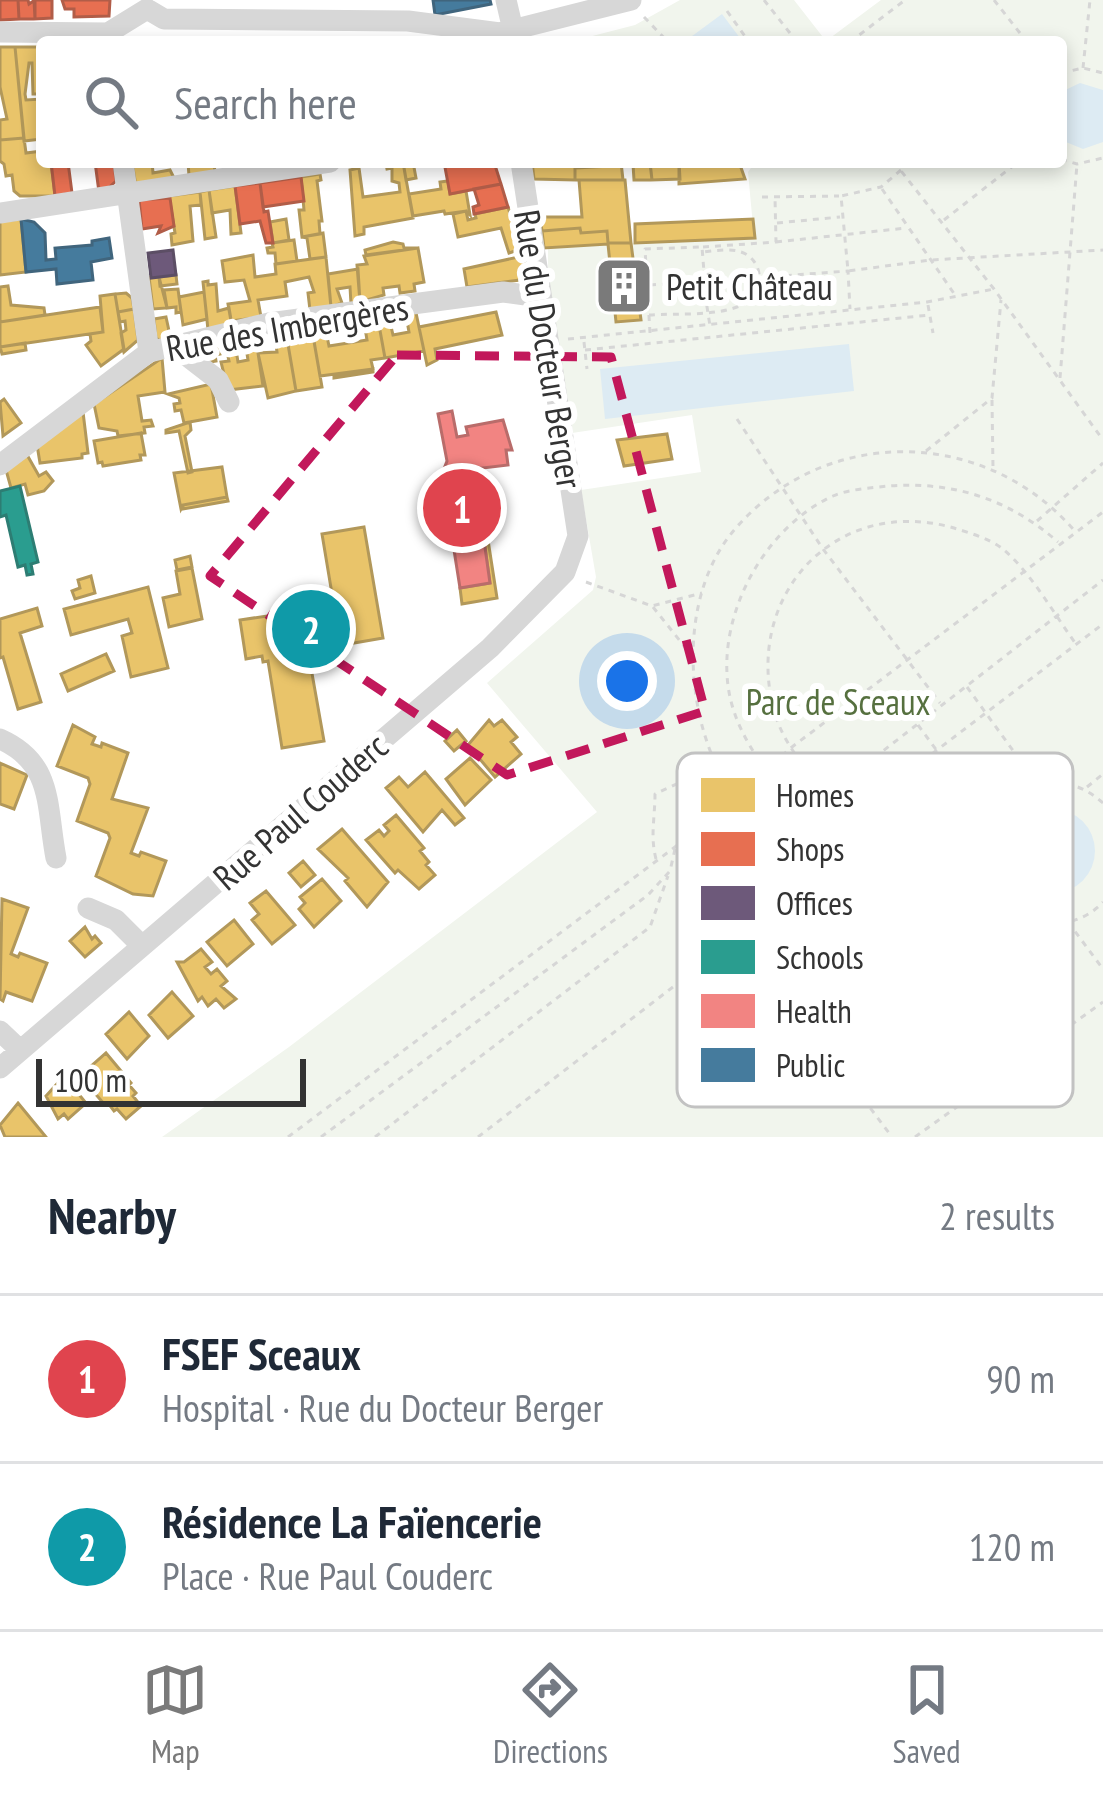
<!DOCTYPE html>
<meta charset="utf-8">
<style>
:root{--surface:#fff;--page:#f6f6f7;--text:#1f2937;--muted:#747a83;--line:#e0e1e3;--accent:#7a7a7a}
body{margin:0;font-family:"PT Sans Narrow",sans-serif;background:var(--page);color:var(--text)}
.scale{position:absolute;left:36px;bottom:30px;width:270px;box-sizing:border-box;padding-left:12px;border:6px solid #333;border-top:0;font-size:33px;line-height:42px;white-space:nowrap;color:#333;-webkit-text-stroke:9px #fff;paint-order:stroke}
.you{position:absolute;left:627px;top:681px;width:42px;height:42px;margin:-30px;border:9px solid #fff;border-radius:50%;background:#1a73e8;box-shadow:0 0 0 18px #1a73e833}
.badge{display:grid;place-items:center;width:78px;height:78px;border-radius:50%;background:var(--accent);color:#fff;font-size:39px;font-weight:700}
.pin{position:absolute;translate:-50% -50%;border:6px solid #fff;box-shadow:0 3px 12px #0006}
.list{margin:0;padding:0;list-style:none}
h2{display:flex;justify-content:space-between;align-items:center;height:156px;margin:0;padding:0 48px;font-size:51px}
h2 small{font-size:39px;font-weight:400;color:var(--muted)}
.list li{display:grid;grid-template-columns:78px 1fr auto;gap:36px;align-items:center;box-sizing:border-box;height:168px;padding:0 48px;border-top:3px solid var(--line)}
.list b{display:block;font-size:45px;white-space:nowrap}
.list p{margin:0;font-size:39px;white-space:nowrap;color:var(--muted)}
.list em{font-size:39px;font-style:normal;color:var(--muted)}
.icon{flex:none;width:66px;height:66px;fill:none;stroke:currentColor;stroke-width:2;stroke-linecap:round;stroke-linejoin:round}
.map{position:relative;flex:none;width:1103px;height:1137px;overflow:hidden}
.search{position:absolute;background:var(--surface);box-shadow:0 6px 18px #0003;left:36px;right:36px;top:36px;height:132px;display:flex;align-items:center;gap:30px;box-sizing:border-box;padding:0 42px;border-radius:12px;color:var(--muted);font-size:45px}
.sheet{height:492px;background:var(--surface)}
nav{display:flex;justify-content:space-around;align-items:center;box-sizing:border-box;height:168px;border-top:3px solid var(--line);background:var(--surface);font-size:33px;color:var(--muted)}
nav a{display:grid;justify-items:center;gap:6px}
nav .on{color:var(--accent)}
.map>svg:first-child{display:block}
</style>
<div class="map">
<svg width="1103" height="1137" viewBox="0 0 1103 1137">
<rect width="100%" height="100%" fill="#fff"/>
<!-- green -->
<path fill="#f1f5ed" d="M680,0H794L826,41L881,0H1103V1137H162L289,1047L597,812L487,683L593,590L596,577L581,490L701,472L692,415L572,433L548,275V247L754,237L748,172L751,168L746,162H1061V42H569L635,25Z"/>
<!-- water -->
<path fill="#ddebf3" d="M722,14L743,42H684Z
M1080,83L1103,90V142L1083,149L1061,140V92Z
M849,344L854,391L605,419L600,369Z
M1011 851a42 42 0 1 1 84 0a42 42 0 1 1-84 0Z"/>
<!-- homes -->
<path fill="#e9c46a" stroke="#b2985a" stroke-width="3" d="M0,47H15L24,138L0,140V120L7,119L0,87Z
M15,47H42L40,94H33L32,63H29L25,94L26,100L42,99V139L24,141Z
M24,138L26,153L42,151V162H51L55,196H20L14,191L12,175L6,176L4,164L0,161V140Z
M132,162H152L153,173L170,170L174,178L136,186Z
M188,162H214L215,173L189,176Z
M403,162H413L416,178L406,180Z
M403,162L413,218L364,227V234L355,236L350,170L359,168L363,197L400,192L399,183L392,181V168L387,169L386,164Z
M532,162L575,163V180L534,179Z
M610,162H621L623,180H575V168L610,166Z
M679,162H739L745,179L679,184Z
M679,162L680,179L652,180L650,162Z
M650,163L652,180H634L633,164Z
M320,174L321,180L317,181L322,221H319L320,234L302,237L299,210H304L301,177Z
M579,180H625L631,243H608L607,231L581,233L580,228L542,231L540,217H582Z
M448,181L450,194L466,191L470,215L466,211L445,214L444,211L413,216L409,194L441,189L440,182Z
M235,186L241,233L231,234L230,210L212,213L209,190Z
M209,190L216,237L205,239L200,192Z
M200,192L201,205L190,206L193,241L172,245L171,234L175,233L169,196Z
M508,207L521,249L509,253L501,228L458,237L453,214L466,211L468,220L476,218L475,214Z
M21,219L26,272L0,275V221Z
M286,219L289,240L273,243L270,222Z
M753,219L755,238L635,243V224Z
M580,228L581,233L607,231L608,243H631L641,320L616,322L608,244L544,248L542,231Z
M323,233L326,257L310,259L307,238L302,237Z
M294,240L297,261L276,264L275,253H268L267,248L273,247L272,243Z
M393,242L403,244L404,248H418L366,255L365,250Z
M418,248L424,282L414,284L415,291L400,293L399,286L383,288L384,295L360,302L357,265L367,264L364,256Z
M253,255L255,277L276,274L275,264L326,257L331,307L310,310L308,293L314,292L309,277L285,282L287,296L258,300L261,317L231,321L228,304L250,301L244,280L225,282L222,261Z
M523,256L526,271L520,280L467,287L464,269Z
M358,269L360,302L351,304L350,287L337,289L342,303L331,307L328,274Z
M176,275L177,284L160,286L159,277Z
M149,277H159L167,308L153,309Z
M208,281V285L216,284L218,311L229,308L232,325L208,330L203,282Z
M8,286L11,305L44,308L45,315L0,322V287Z
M178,289L181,312L176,313V307L167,308L164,290Z
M204,292L207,319L183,325L179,297Z
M126,293L132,298L134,309L118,312L115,294Z
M115,294L124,349L101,366L86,345L91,341L90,334L103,332L100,296Z
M100,307L103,332L0,347V322Z
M415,308L424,351L385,358L377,314L388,313L393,335L409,332L405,310Z
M134,309L138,340L124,352L121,333L126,330L125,321L120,322L118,312Z
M496,312L502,335L435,349L437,360L427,365L419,327Z
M377,314L385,358L371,360L373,369L320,376L311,324L324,322L329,346L367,340L363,316Z
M166,317L171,340L162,342L156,338L154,319Z
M311,324L322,387L296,391L285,327Z
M285,327L296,391L268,398L258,353L277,352L274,329Z
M255,333L263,386L228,390L221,362L229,361L224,339L234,337L238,362L248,360L244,335Z
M218,341L220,354L215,355L216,361L204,363L201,344Z
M25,343L26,350L2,354L0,347Z
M162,358L165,392L138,396L142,421L151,420L153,426L144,427L145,433L118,436L117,431L99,428L94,404Z
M373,369V372L334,378V375Z
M211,384L217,417L184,423L181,410L175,411L174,404L180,403L179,398L168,394Z
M4,399L21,423L3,436L0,402Z
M83,412L88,453L82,454V458L40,463L37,445Z
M190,422L191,430L185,436L192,472L188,473L179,431L166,433V430Z
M141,433L145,455H140L141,460L103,466L102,462L98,463L94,441Z
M667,434L672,459L624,466L617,440Z
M26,453L39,476L46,472L53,481L44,491L28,495L25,484L11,488L6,470Z
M222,467L227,497L183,505L181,509L174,473Z
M474,469H477L497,598L462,604L460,588L490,583Z
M227,497L228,501L183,509V505Z
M364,527L383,638L308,651L324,741L282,748L268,661L263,662L262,656L246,659L240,620L334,606L322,534Z
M190,556L192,567L177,570L175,560Z
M192,568L202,619L169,627L163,598L180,594L176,571Z
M91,576L95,593L75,599L72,591L80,588L78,580Z
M148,587L168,668L131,677L122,636L132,633L128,619L71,635L64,609Z
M37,608L42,626L20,633L41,702L18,709L3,657L0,658V619Z
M106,654L114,671L68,691L61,674Z
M489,720L494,726L502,720L517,737L511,742L521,754L495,777L468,745Z
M73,725L95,737L92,744L101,747L102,743L128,753L112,799L148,808L131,853L139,856L141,852L166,861L153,896L133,894L96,876L110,838L108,833L77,821L90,784L88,778L57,766Z
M457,730L466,741L454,751L445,741Z
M470,758L491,780L465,805L446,779Z
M0,763L27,775L14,809L0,804Z
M425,772L464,818L455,825L442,810L423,832L386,788L399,777L408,787Z
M396,815L424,848L420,851L429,862L426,865L435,875L419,889L398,870L395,873L366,840L379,830L384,836L389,831L384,825Z
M342,829L388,882L367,907L345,881L348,878L318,849Z
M303,861L315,875L301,887L289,873Z
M322,879L341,901L314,927L299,909L305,903L300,897Z
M266,891L295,925L272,944L252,920L259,914L250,903Z
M2,899L28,908L11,954L18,957L20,953L47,963L32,1001L6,992L3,1001L0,999Z
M234,920L253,944L227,966L207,942Z
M85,927L92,939L95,936L101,943L85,957L70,941Z
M201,949L212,962L205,967L211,974L217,969L227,981L221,986L236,999L224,1008L216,999L208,1006L202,997L198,1001L177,962H184Z
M172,992L193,1016L168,1038L149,1015Z
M129,1012L149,1036L127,1059L106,1034Z
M106,1053L131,1083L129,1085L136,1093L133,1096L141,1106L126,1119L117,1109L114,1111L108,1103L105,1105L80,1076Z
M64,1076L86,1103L68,1119L64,1114L58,1119L46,1096Z
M18,1103L46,1137H5L0,1125Z"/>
<!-- shops -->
<path fill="#e76f51" stroke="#b15d48" stroke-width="3" d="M0,0H18L19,19L0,20Z
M18,0H28L29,4L35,0V19H19Z
M34,0H52V18L35,19Z
M62,0H110L109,16L74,17V9H65Z
M51,162H68L72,193L55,196Z
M95,162H114L116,181L105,191L99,192Z
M444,162H494L501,184L450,194Z
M301,177L304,201L263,207L260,183Z
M260,183L264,212L268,211L273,243H266L260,221L240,224L235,186Z
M501,184L508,207L474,214L473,207L479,205L474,189Z
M170,198L174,226L158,233L161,226L142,229L139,200Z"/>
<!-- offices -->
<path fill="#6d597a" stroke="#5c4e65" stroke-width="3" d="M173,250L176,275L151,278L148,253Z"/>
<!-- schools -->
<path fill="#2a9d8f" stroke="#2d7d73" stroke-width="3" d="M20,486L38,562L31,564L33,574L27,575L25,565L18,567L6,515L0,517V491Z"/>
<!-- health -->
<path fill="#f28482" stroke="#b96c6a" stroke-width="3" d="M452,411L457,437L468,435L466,427L503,420L512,450H506L508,465L474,469L490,583L460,588L442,474L447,461L438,414Z"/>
<!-- public -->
<path fill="#457b9d" stroke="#40657d" stroke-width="3" d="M433,0H490L491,4L435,15Z
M21,219L34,222L45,233L46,260L56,259L55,248L92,245V241L109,238L112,258L91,262L93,280L57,284L56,269L26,272Z"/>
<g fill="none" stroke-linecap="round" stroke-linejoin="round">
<!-- path -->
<path stroke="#d6d6d6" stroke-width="3" stroke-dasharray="6 6" stroke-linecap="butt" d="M764,0L797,42
M994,0L1027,42
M727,11L749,42
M644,17L668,42
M850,42L905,0
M1083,68L1090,0
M1061,73L1083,68L1103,73
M1061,159L1077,164L1103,158
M894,162L994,289L1103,440
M901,170L881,187L841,196L848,271L931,260L1103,250
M882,189L955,295
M762,197L839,196
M944,220L1018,162
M777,223L840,217
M776,242L906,228
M703,247L776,242L775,197
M714,281L848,271L850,309
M650,285L694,282L704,272L713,278L714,284L705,292L699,291L694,282
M705,294L710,326
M928,305L933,333
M649,315C677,313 718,317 744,304C765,294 765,260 741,252C730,248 714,251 703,252
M650,333L645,249L702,247L704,272
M568,339L927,302L994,289
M584,342L587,369
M585,350L930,315
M1060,378L1077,164
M992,400L993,468
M737,419L823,549L940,703
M926,451L992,398L1001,300
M1037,521L1103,463
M586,582L652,606L702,593
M653,607L692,656
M967,687L1035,781
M918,725L987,819
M766,771C752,750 739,730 732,705C710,627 760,529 833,496C849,489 871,488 888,486C953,481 1009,499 1058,542
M755,781L988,1083
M1087,787L1103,774
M733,795C684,724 675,598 735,529C825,425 983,427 1073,529
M1103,803C1030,737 935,845 1002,903C1014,914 1027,923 1043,924C1065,926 1089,918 1103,902
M847,819C823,788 786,752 775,714C741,597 835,494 954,528C970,533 991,539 1004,550C1032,574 1054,614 1076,644
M789,824L1103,580
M808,848L1103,624
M676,849L892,1137
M656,859C650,836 655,818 655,794L711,768
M1068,922L1103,969
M882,946L981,873
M917,990L1014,916
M288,1137L675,847L792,747L1103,512
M321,1137L648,895L670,871L675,849
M375,1137L650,927L668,876
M478,1137L825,870
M915,1137L1103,1002"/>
<!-- minor -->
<path stroke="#d7d7d7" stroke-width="21" d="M506,0L513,30
M147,9L164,19L408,21L500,33L631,0
M0,32L108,33L147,9
M123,162L149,352
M0,213L330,162
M174,346L218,380L229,402
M0,465L149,352L269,323L503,292L540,297
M0,739C54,763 46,806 56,858
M88,908L116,920L142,946
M0,1031L20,1050
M0,1068L490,648L565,572L578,536L521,162"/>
</g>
<!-- marked area -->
<path fill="none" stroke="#c2185b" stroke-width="9" stroke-dasharray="24 15" stroke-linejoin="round" d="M397,355L611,357L705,711L507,775L210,576Z"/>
<!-- icons -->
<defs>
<g id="building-square" transform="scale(3)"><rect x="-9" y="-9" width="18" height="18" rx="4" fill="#7a7a7a" stroke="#fff"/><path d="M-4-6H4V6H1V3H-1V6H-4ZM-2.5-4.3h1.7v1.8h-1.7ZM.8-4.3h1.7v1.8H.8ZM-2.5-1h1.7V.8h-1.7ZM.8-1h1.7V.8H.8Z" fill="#fff"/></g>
</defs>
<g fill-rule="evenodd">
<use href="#building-square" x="624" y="286"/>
</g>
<g text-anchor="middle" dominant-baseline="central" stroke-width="12" stroke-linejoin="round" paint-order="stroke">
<!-- poi labels -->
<g font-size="36" fill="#333" stroke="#fff" text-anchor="start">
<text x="666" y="286">Petit Château</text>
</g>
<!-- street labels -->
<g font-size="36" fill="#333" stroke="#fff">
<text transform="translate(287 327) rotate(-10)">Rue des Imbergères</text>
<text transform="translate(549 349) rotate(81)">Rue du Docteur Berger</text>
<text transform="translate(300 811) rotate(-41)">Rue Paul Couderc</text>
</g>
<!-- park labels -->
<g font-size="36" fill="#56703f" stroke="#fff">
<text x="838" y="701">Parc de Sceaux</text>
</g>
</g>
<!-- legend -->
<rect x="677" y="753" width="396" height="354" rx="18" fill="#fff" stroke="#c2c2c2" stroke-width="3"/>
<rect x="701" y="778" width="54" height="34" fill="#e9c46a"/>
<rect x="701" y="832" width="54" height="34" fill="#e76f51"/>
<rect x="701" y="886" width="54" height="34" fill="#6d597a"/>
<rect x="701" y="940" width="54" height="34" fill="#2a9d8f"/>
<rect x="701" y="994" width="54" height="34" fill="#f28482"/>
<rect x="701" y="1048" width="54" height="34" fill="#457b9d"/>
<g font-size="33" fill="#333">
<text x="776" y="807">Homes</text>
<text x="776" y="861">Shops</text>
<text x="776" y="915">Offices</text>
<text x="776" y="969">Schools</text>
<text x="776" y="1023">Health</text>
<text x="776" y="1077">Public</text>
</g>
</svg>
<div class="scale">100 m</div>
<div class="you"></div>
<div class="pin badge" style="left:462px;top:508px;background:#e0444e">1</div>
<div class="pin badge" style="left:311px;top:629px;background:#0f9aa8">2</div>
<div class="search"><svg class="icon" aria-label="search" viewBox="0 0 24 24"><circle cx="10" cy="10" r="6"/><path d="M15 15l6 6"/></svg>Search here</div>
</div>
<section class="sheet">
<h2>Nearby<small>2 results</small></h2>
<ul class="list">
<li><span class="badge" style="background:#e0444e">1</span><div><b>FSEF Sceaux</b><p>Hospital · Rue du Docteur Berger</p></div><em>90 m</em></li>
<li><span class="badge" style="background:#0f9aa8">2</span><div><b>Résidence La Faïencerie</b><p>Place · Rue Paul Couderc</p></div><em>120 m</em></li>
</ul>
</section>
<nav>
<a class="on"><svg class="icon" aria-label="map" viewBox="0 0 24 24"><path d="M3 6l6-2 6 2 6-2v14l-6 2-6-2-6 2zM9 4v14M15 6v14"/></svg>Map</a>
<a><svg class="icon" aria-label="directions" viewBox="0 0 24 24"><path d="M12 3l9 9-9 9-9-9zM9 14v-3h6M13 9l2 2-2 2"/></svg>Directions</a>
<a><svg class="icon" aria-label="saved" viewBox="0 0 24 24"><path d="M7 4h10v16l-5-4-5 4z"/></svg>Saved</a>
</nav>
